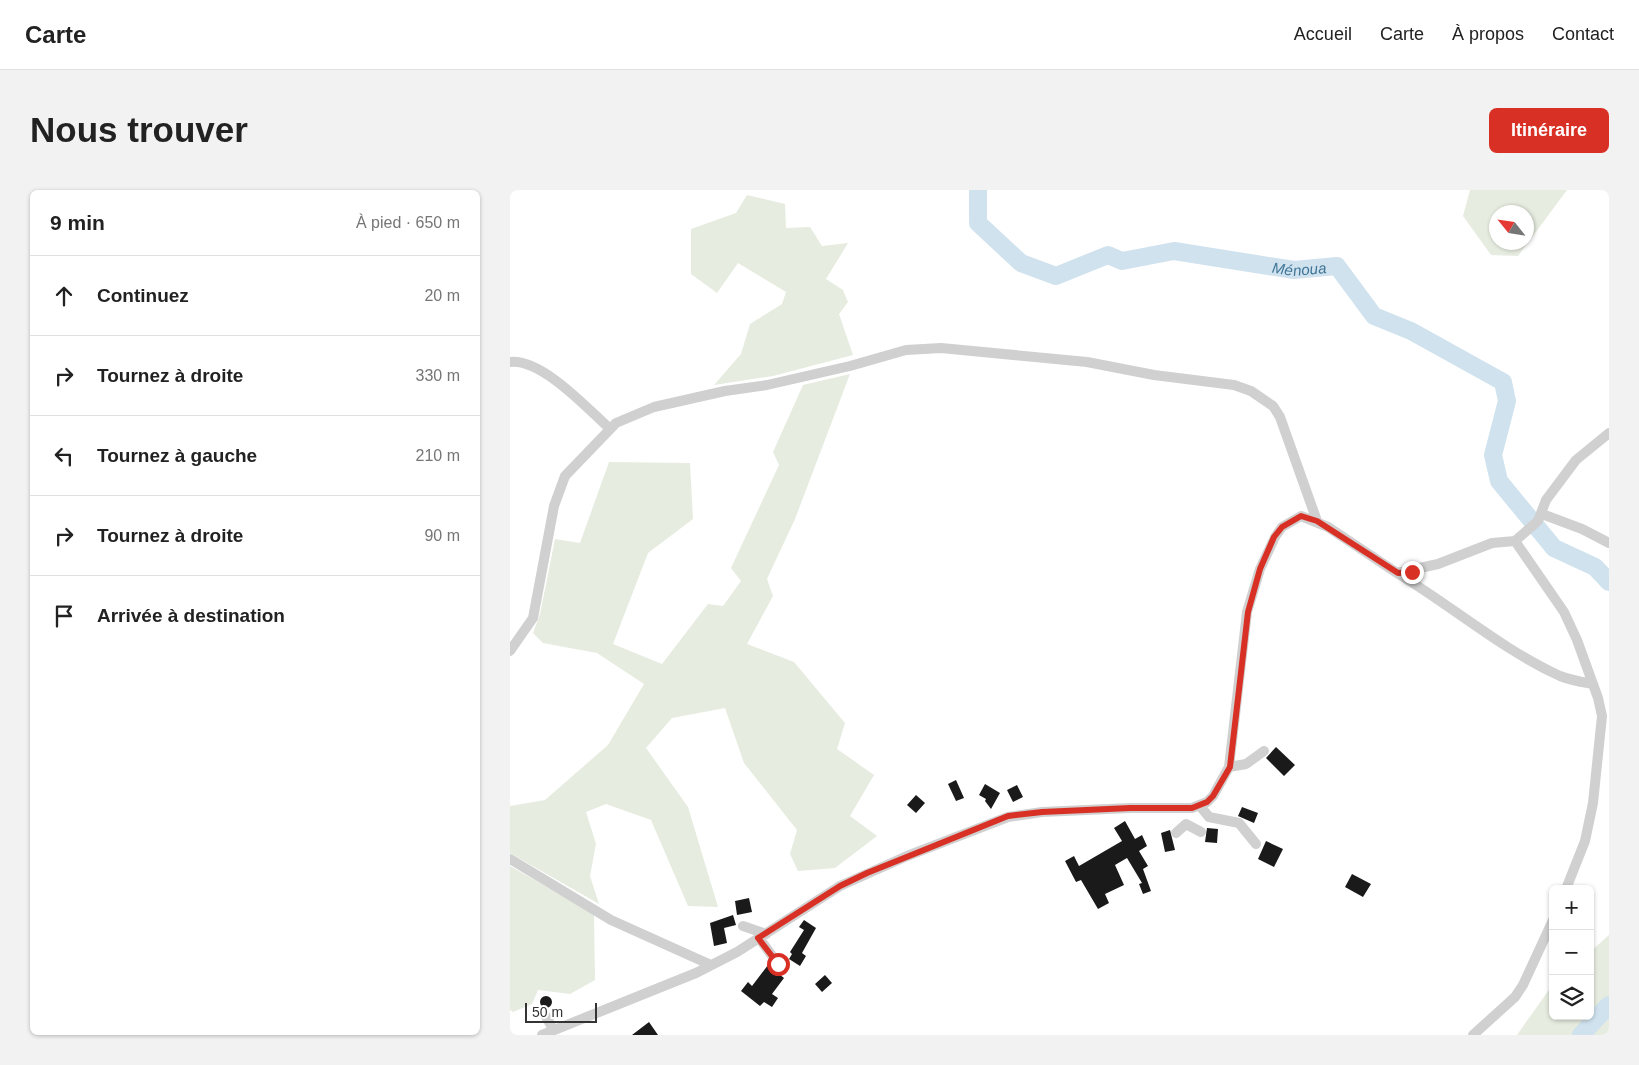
<!DOCTYPE html>
<html lang="fr">
<meta charset="utf-8">
<style>
:root{--surface:#fff;--page:#f2f2f2;--text:#222;--muted:#767676;--line:#e0e0e0;--accent:#d93025}
body{margin:0;font-family:Helvetica,sans-serif;background:var(--page);color:var(--text)}
.controls{position:absolute;right:15px;bottom:15px;display:grid;overflow:hidden;border-radius:8px;box-shadow:0 1px 4px #0004}
.controls button{width:45px;height:45px;display:grid;place-items:center;padding:0;border:0;border-bottom:1px solid var(--line);background:var(--surface);color:var(--text);font:25px sans-serif}
.compass{position:absolute;left:979px;top:15px;width:45px;height:45px;border-radius:50%;background:var(--surface);box-shadow:0 1px 4px #0004;rotate:300deg}
.scale{position:absolute;left:15px;bottom:12px;width:72px;box-sizing:border-box;padding-left:5px;border:2px solid #333;border-top:0;font-size:14px;line-height:18px;white-space:nowrap;color:#333;-webkit-text-stroke:4px #fff;paint-order:stroke}
.stop{position:absolute;width:15px;height:15px;margin:-11px;border:4px solid #d93025;border-radius:50%;background:#fff}
.stop.end{background:#d93025;border-color:#fff;box-shadow:0 1px 5px #0008}
.list{margin:0;padding:0;list-style:none}
h2{display:flex;justify-content:space-between;align-items:center;height:65px;margin:0;padding:0 20px;font-size:21px}
h2 small{font-size:16px;font-weight:400;color:var(--muted)}
.list li{display:grid;grid-template-columns:32px 1fr auto;gap:15px;align-items:center;box-sizing:border-box;height:80px;padding:0 20px;border-top:1px solid var(--line)}
.list b{display:block;font-size:19px;white-space:nowrap}
.list em{font-size:16px;font-style:normal;color:var(--muted)}
.icon{flex:none;width:28px;height:28px;fill:none;stroke:currentColor;stroke-width:2;stroke-linecap:round;stroke-linejoin:round}
.map{position:relative;flex:none;width:1099px;height:845px;overflow:hidden;border-radius:8px}
header{display:flex;align-items:center;gap:30px;box-sizing:border-box;height:70px;padding:0 25px;background:var(--surface);border-bottom:1px solid var(--line)}
header strong{font-size:24px}
nav{display:flex;gap:28px;margin-inline-start:auto;font-size:18px}
.intro{display:flex;align-items:center;justify-content:space-between;box-sizing:border-box;height:120px;padding:0 30px}
h1{margin:0;font-size:35px}
.button{padding:12px 22px;border-radius:8px;background:var(--accent);color:#fff;font-size:18px;font-weight:700}
main{display:flex;gap:30px;padding:0 30px}
aside{flex:1;background:var(--surface);border-radius:8px;box-shadow:0 1px 4px #0004}
.map>svg:first-child{display:block}
</style>
<header>
<strong>Carte</strong>
<nav><a>Accueil</a><a>Carte</a><a>À propos</a><a>Contact</a></nav>
</header>
<div class="intro"><h1>Nous trouver</h1><a class="button">Itinéraire</a></div>
<main>
<aside>
<h2>9 min<small>À pied · 650 m</small></h2>
<ul class="list">
<li><svg class="icon" aria-label="ahead" viewBox="0 0 24 24"><path d="M12 20V5M6 11l6-6 6 6"/></svg><div><b>Continuez</b></div><em>20 m</em></li>
<li><svg class="icon" aria-label="right" viewBox="0 0 24 24"><path d="M7 20v-9h11M14 6l5 5-5 5"/></svg><div><b>Tournez à droite</b></div><em>330 m</em></li>
<li><svg class="icon" aria-label="left" viewBox="0 0 24 24"><path d="M17 20v-9H6M10 6l-5 5 5 5"/></svg><div><b>Tournez à gauche</b></div><em>210 m</em></li>
<li><svg class="icon" aria-label="right" viewBox="0 0 24 24"><path d="M7 20v-9h11M14 6l5 5-5 5"/></svg><div><b>Tournez à droite</b></div><em>90 m</em></li>
<li><svg class="icon" aria-label="arrive" viewBox="0 0 24 24"><path d="M6 21V4h12l-3 4 3 4H6"/></svg><div><b>Arrivée à destination</b></div></li>
</ul>
</aside>
<div class="map">
<svg width="1099" height="845" viewBox="0 0 1099 845">
<rect width="100%" height="100%" fill="#fff"/>
<!-- green -->
<path fill="#e6ecdf" fill-rule="evenodd" d="M960,0H1057L1008,66L981,65L953,26ZM1016,22V52H986V22Z
M237,5L275,14L276,38L300,37L312,56L338,53L316,89L333,100L338,112L329,124L343,165L263,186L204,195L231,164L240,134L272,114L276,102L228,73L207,103L181,84V39L226,23Z
M340,184L285,329L257,389L263,406L237,454L284,472L335,533L327,559L364,585L340,626L367,646L325,678L288,681L280,664L287,640L234,573L215,518L162,528L136,558L178,617L208,717L178,716L141,630L96,614L76,622L86,654L80,686L89,714L0,663V616L35,610L98,555L134,494L87,463L33,453L23,443L30,424L45,349L70,353L99,272L180,273L183,329L138,363L103,454L152,474L198,414L213,416L231,391L221,378L269,275L263,262L293,195Z
M0,676L84,724L85,790L60,804L28,800L22,814L3,822L0,820Z
M1099,745V845H1007L1043,794V826H1080V762Z"/>
<g fill="none" stroke-linecap="round" stroke-linejoin="round">
<!-- river -->
<g stroke="#cfe2ee" stroke-width="18">
<path id="s1" d="M468,0V33L511,73L546,86L598,65L612,71L664,61L784,80L827,76L864,126L901,141L993,192L997,211L983,265L989,291L1044,358L1085,377L1099,392"/>
<path d="M1071,845L1099,815"/>
</g>
</g>
<!-- building -->
<path fill="#1a1a1a" d="M766,557L785,575L774,586L756,568Z
M446,590L454,608L446,611L438,594Z
M475,594L490,603L481,619L475,611L476,609L469,605Z
M507,595L513,607L503,612L497,600Z
M406,605L415,613L406,623L397,615Z
M732,617L748,623L744,633L728,626Z
M615,631L625,649L632,645L637,656L629,661L638,676L633,679L641,701L633,704L629,694L632,693L617,668L605,675L614,695L595,704L599,713L588,719L571,690L566,692L555,671L564,666L569,676L612,651L604,638Z
M697,638L708,639L707,653L695,652Z
M660,640L665,660L655,662L651,643Z
M756,651L773,659L764,677L748,669Z
M842,684L861,694L853,707L835,697Z
M239,708L242,722L227,725L225,711Z
M223,725L226,735L214,738L217,753L204,756L200,733Z
M294,730L306,738L292,763L296,766L290,776L279,769L282,764L280,762L294,740L289,737Z
M258,775L274,788L262,804L268,808L262,817L254,812L250,816L231,801L238,792L242,796Z
M315,785L322,793L312,802L305,794Z
M30 812a6 6 0 1 1 12 0a6 6 0 1 1-12 0Z
M139,832L148,845H122Z"/>
<g fill="none" stroke-linecap="round" stroke-linejoin="round">
<!-- minor -->
<path stroke="#d0d0d0" stroke-width="10" d="M0,172C31,168 77,218 99,238
M1032,324L1072,339L1099,353
M1005,351L1054,422L1067,450L1088,508L1092,526L1083,613L1075,651L1056,699
M887,383C942,416 991,459 1050,486C1060,490 1072,492 1083,494
M0,461L23,428L44,316L55,286L106,233L144,217L215,201L257,195L340,176L396,160L431,158L577,172L644,185L724,195L741,201L763,216L770,227L807,331
M719,577L736,574L754,561
M690,616L699,627L729,633L746,654
M666,643L676,634L691,642
M0,669L101,730L201,775
M233,736L256,744
M249,748L268,774
M35,825L43,839
M32,845L186,783L227,762L330,696L397,666L498,627L532,622L620,618H682L697,612L703,606L719,577L737,422L750,379L765,347L772,337L791,326L818,337L887,383L928,374L982,353L1005,351L1028,331L1036,310L1066,270L1099,243
M963,845L1005,807L1013,795L1043,730"/>
</g>
<g fill="none" stroke-linecap="round" stroke-linejoin="round">
<!-- route -->
<path stroke="#d93025" stroke-width="6" d="M268,774L248,748L330,696L357,683L498,626L532,622L620,618H682L697,612L703,606L720,577L738,422L750,379L764,347L772,337L791,326L807,331L888,383L902,382"/>
</g>
<g text-anchor="middle" dominant-baseline="central" stroke-width="5" stroke-linejoin="round" paint-order="stroke">
<!-- water labels -->
<g font-size="15" font-style="italic" fill="#3f7597" stroke="#fff">
<text stroke="none"><textPath href="#s1" startOffset="380">Ménoua</textPath></text>
</g>
</g>
</svg>
<div class="controls">
<button>+</button>
<button>−</button>
<button><svg class="icon" aria-label="layers" viewBox="0 0 24 24"><path d="M12 4l9 5-9 5-9-5zM3 14l9 5 9-5"/></svg></button>
</div>
<svg class="compass" viewBox="-18 -18 36 36"><path d="M0-13l5 13h-10z" fill="#e53935"/><path d="M0 13l5-13h-10z" fill="#767676"/></svg>
<div class="scale">50 m</div>
<div class="stop" style="left:268px;top:774px"></div>
<div class="stop end" style="left:902px;top:382px"></div>
</div>
</main>
